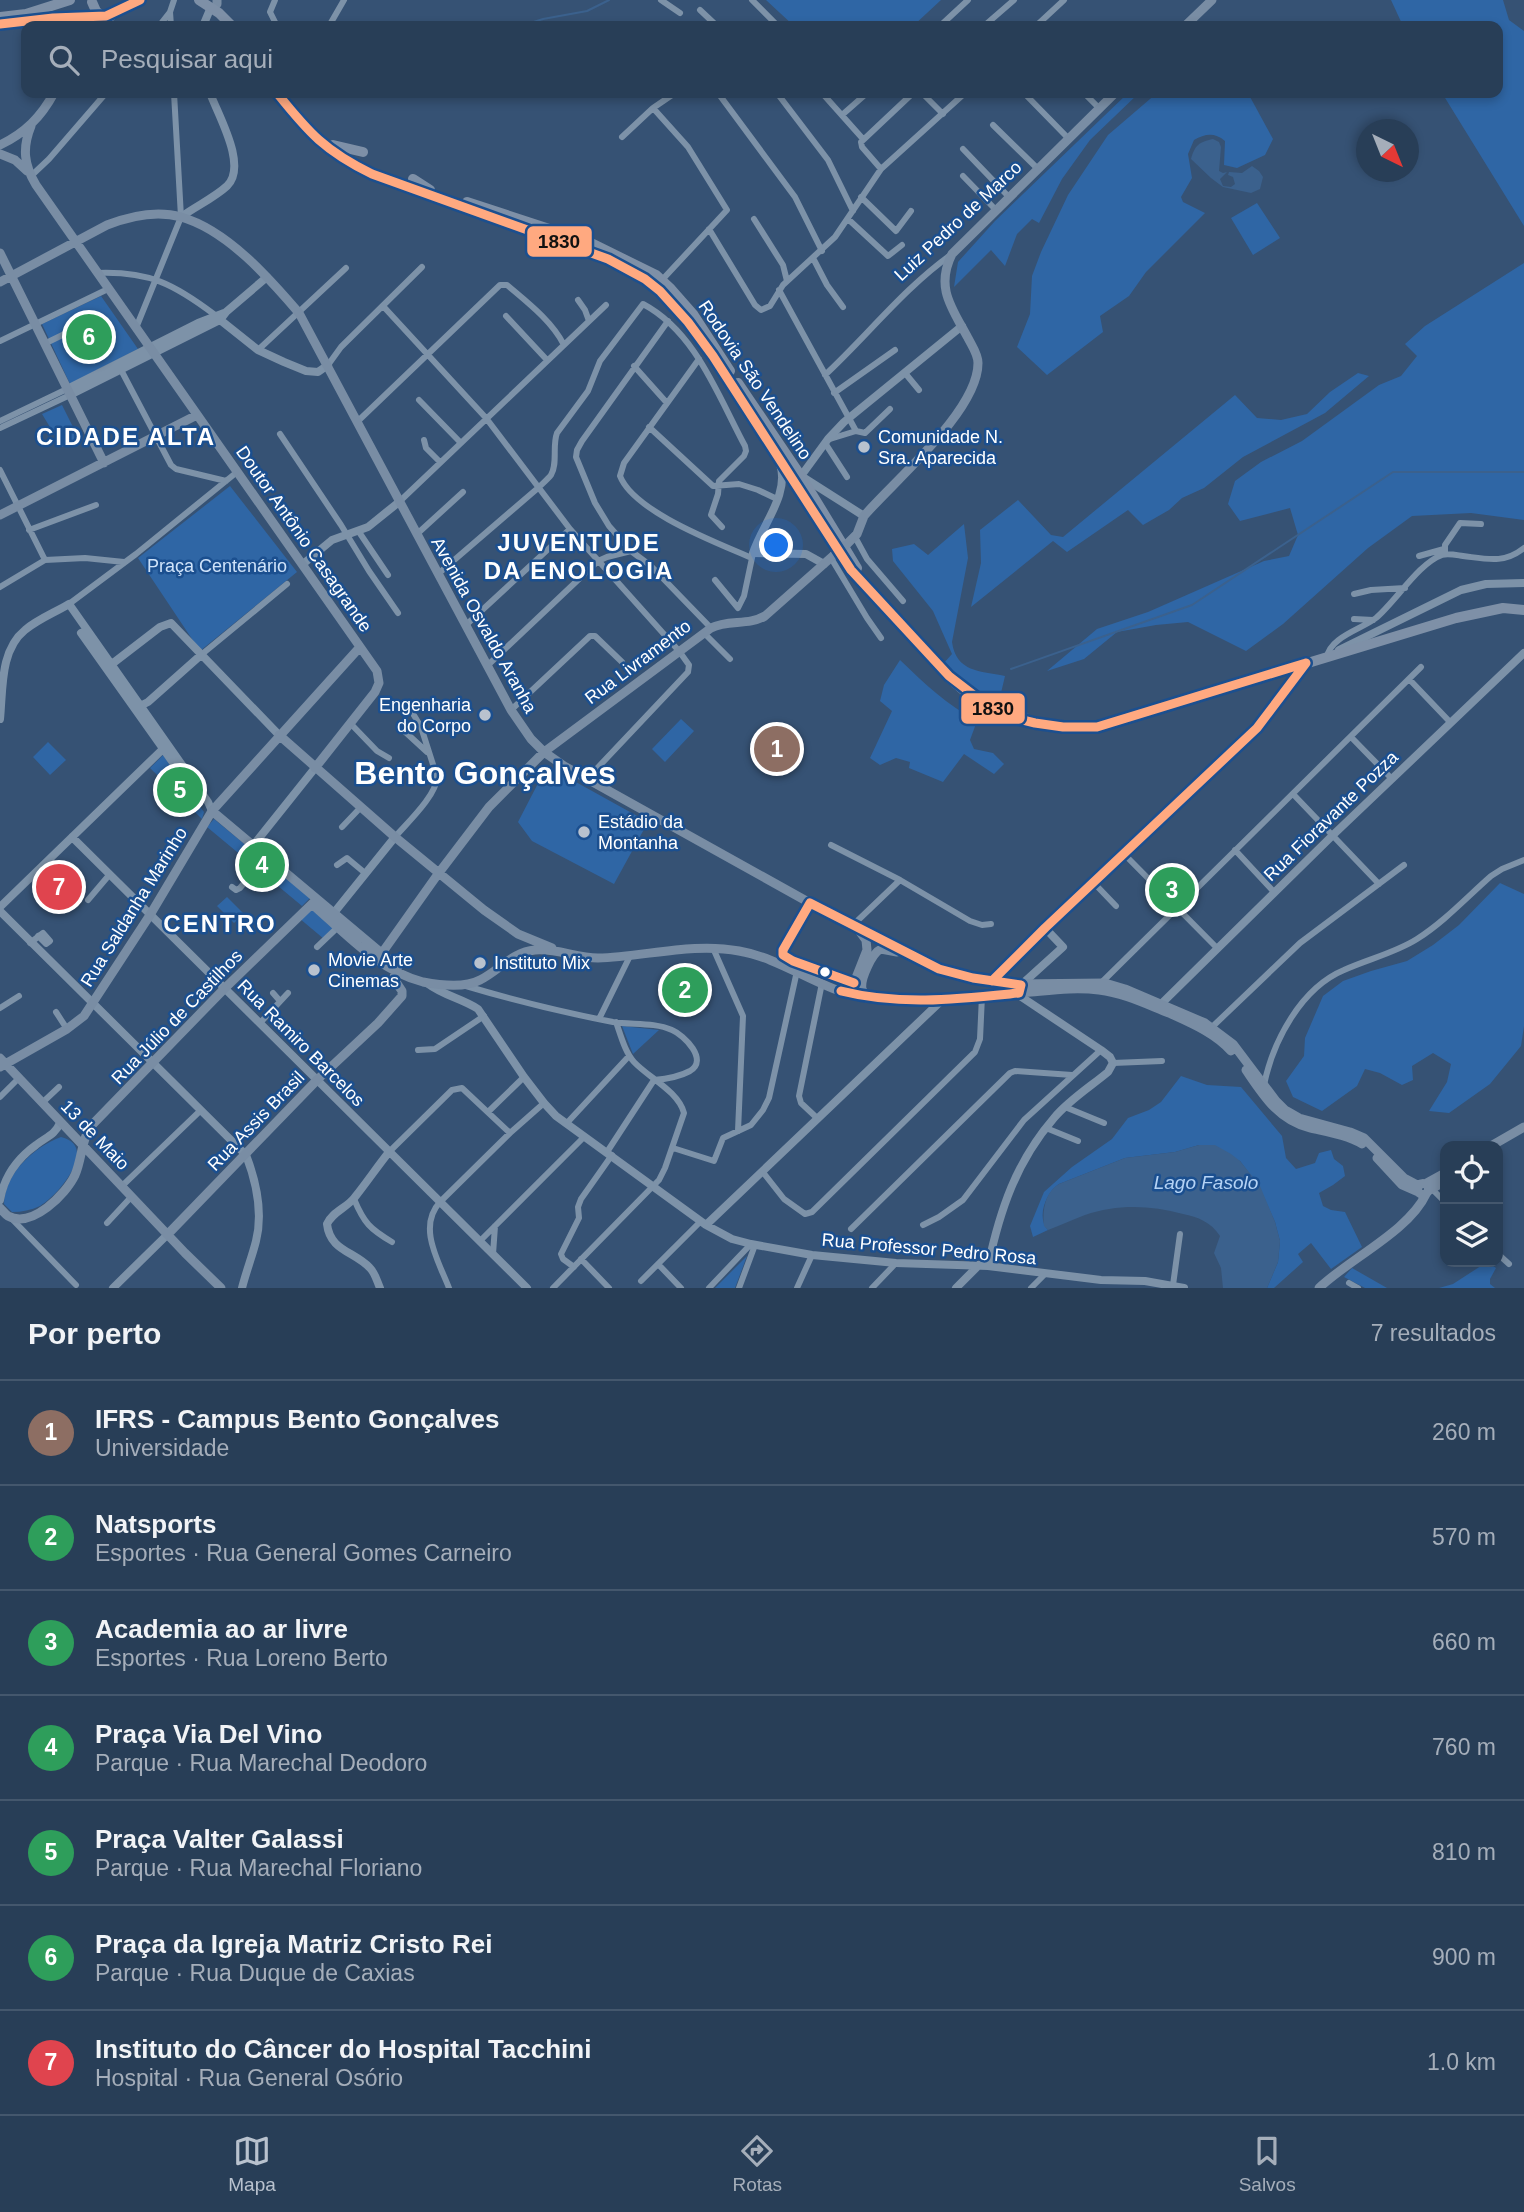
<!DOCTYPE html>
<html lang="pt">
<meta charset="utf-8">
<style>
:root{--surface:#283e57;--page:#30455d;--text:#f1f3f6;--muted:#a5aeba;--line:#44576d;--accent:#b9c2ce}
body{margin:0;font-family:Arial,sans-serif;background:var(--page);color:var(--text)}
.controls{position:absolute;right:21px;bottom:21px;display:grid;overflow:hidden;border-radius:14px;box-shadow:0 4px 10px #0003}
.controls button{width:63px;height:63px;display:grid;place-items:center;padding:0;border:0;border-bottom:2px solid var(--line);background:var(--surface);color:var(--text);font:35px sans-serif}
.compass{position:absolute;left:1356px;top:119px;width:63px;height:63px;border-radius:50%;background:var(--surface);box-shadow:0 4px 10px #0003;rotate:137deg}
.you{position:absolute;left:777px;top:546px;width:24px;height:24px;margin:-18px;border:5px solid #fff;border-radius:50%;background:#1a73e8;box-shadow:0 0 0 10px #1a73e833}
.badge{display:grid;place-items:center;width:46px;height:46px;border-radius:50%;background:var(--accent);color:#fff;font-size:23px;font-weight:700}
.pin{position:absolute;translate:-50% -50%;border:4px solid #fff;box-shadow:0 2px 7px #0006}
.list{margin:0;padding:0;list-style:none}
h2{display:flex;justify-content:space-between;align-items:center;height:91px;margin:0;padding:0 28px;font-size:30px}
h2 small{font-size:23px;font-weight:400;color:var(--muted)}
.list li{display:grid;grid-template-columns:46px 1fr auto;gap:21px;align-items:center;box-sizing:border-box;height:105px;padding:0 28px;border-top:2px solid var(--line)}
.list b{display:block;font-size:26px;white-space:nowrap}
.list p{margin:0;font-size:23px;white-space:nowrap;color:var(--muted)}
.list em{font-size:23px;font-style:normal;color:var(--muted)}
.icon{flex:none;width:38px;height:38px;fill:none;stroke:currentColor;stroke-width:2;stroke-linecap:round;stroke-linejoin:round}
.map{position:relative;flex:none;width:1524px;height:1288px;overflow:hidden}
.search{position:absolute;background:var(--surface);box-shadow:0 4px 10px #0003;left:21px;right:21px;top:21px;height:77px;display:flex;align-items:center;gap:18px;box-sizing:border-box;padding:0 24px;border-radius:14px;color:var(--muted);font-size:26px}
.sheet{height:826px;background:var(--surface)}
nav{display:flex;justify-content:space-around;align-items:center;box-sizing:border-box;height:98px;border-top:2px solid var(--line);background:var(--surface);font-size:19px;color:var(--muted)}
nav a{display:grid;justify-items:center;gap:4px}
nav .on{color:var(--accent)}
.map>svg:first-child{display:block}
</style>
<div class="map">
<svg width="1524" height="1288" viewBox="0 0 1524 1288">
<rect width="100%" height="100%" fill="#365274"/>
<!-- green -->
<path fill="#2f66a5" d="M766,0H941L913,26H794Z
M1391,0H1503L1509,20L1524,31V226L1442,93H1498V26H1403Z
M1128,93H1139L1090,140L1062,179L1039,223L1032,219L1017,234L1005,266L991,250L954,287L958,262L995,221Z
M1157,93H1246L1249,95L1273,139L1265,155L1237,168L1224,165L1225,141C1214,132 1205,134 1194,140L1188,154L1192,178L1181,197L1183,202L1205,213L1146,272L1129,296L1100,316L1103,332L1047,375L1017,347L1030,314L1032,276L1041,252L1068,195L1108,135Z
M1257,203L1280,238L1253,255L1231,218Z
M1524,263V520L1471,513L1412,516L1368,548L1283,624L1246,651L1188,622L1156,625L1117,632L1084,659L1047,671L1097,629L1148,612L1264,561L1289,556L1298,535L1290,508L1240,521L1228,504L1235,481L1261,462L1302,441L1379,385L1401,376L1417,356L1405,344L1425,326Z
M101,296L138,349L70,384L42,324Z
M1358,373L1369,376L1325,413L1243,457L1204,488L1182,498L1169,510L1143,525L1128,510L1067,552L1053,541L971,607L981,563L980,530L1018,500L1051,535L1063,537L1235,395L1257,418L1281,420L1307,414L1330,392Z
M62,405L79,439L62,447L42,414Z
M230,486L297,572L200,651L138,558Z
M964,524L968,558L952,642C956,672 980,671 1005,676L1001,693L1029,714C997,705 969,685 943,664L952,654L933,611L893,561L892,549L914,544L928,555Z
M900,660C925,684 947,705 977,721L970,740L974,749L993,753L1004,764L994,774L964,754L943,782L909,768L910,762L896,758L880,765L870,758L892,711L880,701L884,685Z
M681,719L694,731L665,762L652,749Z
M48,742L66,760L50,775L33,757Z
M163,755L204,812L202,819L150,768Z
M547,766L648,822L614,884L532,841L518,822Z
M214,819L310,898L302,906L207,827Z
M1174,867L1192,886L1176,901L1158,882Z
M1500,883L1524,894V1026L1521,1046L1490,1084L1449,1113L1429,1111L1447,1082L1451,1064L1433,1053L1412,1066L1413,1080L1402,1085L1380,1073L1365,1069L1357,1086L1322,1111L1293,1097L1286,1081L1304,1056L1305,1038L1323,996L1343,981L1371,971L1407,961L1433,945L1459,925Z
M227,897L244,914L234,923L217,906Z
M311,906L335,928L324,939L299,918Z
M622,1026L659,1030L633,1054Z
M1181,1076L1207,1085L1241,1087L1282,1136L1286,1158L1296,1169L1315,1163L1319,1153L1331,1150L1334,1159L1343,1166L1345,1176L1333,1185L1319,1193L1323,1206L1331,1210L1345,1212L1362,1247L1331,1269L1311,1243L1298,1254L1303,1262L1274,1288H1267L1278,1262L1280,1241L1275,1222L1259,1186L1240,1161L1199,1145L1175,1152L1125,1158L1059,1184C1046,1192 1036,1218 1048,1230L1033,1237L1030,1226L1044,1192L1072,1167L1112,1139L1128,1118L1149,1110L1161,1102Z
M61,1137C100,1146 58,1196 40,1206C31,1210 22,1212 12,1212L4,1204C5,1173 34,1147 61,1137Z
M747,1256L735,1288H715Z
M1487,1262L1496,1268L1490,1279V1284L1495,1288H1439L1453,1284Z
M1352,1268L1387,1288H1365L1344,1277Z"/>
<!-- water -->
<path fill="#3b618d" d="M1213,139L1219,142L1221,147L1219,171L1223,173L1227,172L1220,179L1223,186L1231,187L1235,184L1233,177L1228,175L1229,172L1242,173L1252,166L1259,171L1263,177L1260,189L1251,193L1223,187L1211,178L1191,159C1195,145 1199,142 1213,139Z
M1199,1145H1215L1231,1154L1240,1161L1260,1186L1275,1222L1280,1241L1278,1262L1267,1288H1223L1221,1268L1214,1253L1220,1236C1211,1222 1198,1217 1183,1214C1150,1205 1117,1204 1085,1215C1072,1220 1061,1225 1048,1230L1044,1226C1042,1211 1045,1192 1059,1184L1125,1158L1175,1152Z"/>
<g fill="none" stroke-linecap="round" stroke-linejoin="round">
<!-- stream -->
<path stroke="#3b618d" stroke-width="2" d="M521,26L543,19L587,11L609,0
M337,95L342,93
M1011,669L1192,605L1393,472H1524"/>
<!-- minor -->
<path stroke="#7d92a8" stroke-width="6" d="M275,0L270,12L277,26
M661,0L680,13
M752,0L778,26
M700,10L717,26
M170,12L171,26
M159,26L170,12L174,0
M329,26L344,0
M940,26L968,0
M984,26L1014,0
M1036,26L1064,0
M718,93L795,197L822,251
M777,93L828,160L853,211
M822,93L863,139
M922,93L943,114
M1024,93L1068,138
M1084,93L1099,108
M653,108L688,147L727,210L662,280
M842,115L867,93
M993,125L1037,168
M622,137L653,108L675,93
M963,149L1008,196
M881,169L862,147L861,142L913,93
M31,176L49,159L106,93
M963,176L995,209
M861,197L896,231L911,211
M754,219L783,265L787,281
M848,219L888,256L902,245
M709,229L755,305L761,310L770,306L783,285L835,237L881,169L965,93
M813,258L827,285L843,307
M97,273C149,271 174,284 215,315
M779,290L856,431
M578,300L585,310L589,321
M383,306L486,418L570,529L679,651L689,665L688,672L587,779
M506,316L547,360
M668,321L582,441L577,450L576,457L595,503L609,526L631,551L651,566L711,628
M136,328L181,217L174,93
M0,341L108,289
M44,344L89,322
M258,350L346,268
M699,359L624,463L620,476C634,512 718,543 752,558L753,553
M328,365L341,347L422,267
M634,366L667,403
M120,368L171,465L176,469L226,481
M905,373L919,390
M825,375C868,335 904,288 952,254
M834,393L895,350
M419,400L460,442
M0,421L67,389
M357,422L500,285H507C527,302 552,321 564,345
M649,427L713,486L739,484L758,490L777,499
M0,428L70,395
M280,434L341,525L369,571L398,613
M830,439L856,431L865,433L890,409
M424,440L426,448L440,462
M825,443L847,477
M0,470L45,560
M399,502L606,305
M29,530L96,505
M359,532L388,575
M417,534L463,492
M855,537L867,559L903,601
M1445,554V545L1460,523L1481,524
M1419,556L1444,549
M831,558L867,618L881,638
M438,574L538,488C542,484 548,479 551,475C558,463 552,446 557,433L588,391L600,361L643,304C696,332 718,396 745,446L746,451L744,456L719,481L718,494L711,515L722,527
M715,580L738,608L744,596L752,558
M0,587L45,560L85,558L124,562
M1354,594L1371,590L1405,588
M69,604L136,554L237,472
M1354,619L1373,620
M466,625L570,529
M704,633L730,659
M201,655L287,584
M1327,657C1330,637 1362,629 1376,618C1396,601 1419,563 1442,555C1448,553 1456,555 1463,556C1487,559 1504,564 1524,548
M487,666L598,561L607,557L631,551
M1409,679L1450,722
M511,710L590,636H595L622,662
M351,724L377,751L389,758
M402,729L427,752
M1351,737L1392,779
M1293,794L1379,884
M342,827L361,807
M395,837C407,823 437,795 437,777L421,727L412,712
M831,845L900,880L970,921L982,925L991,924
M1235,850L1274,892
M1123,853L1217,948
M337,865L347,858L365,873
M1093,882L1116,906
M232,887L236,890L240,888L265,858
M88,900L110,874
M853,925L900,880
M30,943L43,933L50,941L46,944L38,936
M317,947L338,927
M713,948L743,1016L738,1131
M1101,983L1421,667
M466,986C513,1000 566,1013 613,1022C632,1025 654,1022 672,1030C684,1035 709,1060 690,1071C679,1077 666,1079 654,1080
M273,993L280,1001
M0,1008L19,996
M56,1012L67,1029
M599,1019L630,956
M260,1023L288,993
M1210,1029L1300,943L1404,865
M418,1050L435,1049L484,1016
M1113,1063L1162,1061
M1264,1085C1273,1041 1301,988 1344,970C1368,959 1395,953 1417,939C1444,922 1467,897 1491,876L1502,869L1524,860
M0,1097L19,1078
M42,1103L59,1087
M1065,1107L1104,1123
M488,1112L524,1077
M817,1118L801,1103L799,1096L822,983
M566,1124L629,1056
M1046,1128L1078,1141
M673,1148L714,1161L723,1138L751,1125L763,1110L769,1098L797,971
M389,1152L452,1090L462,1088L510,1133
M607,1152L654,1080
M762,1171L784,1199L805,1214L812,1212L975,1052L980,1039L982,996
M122,1186L201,1110
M1432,1189L1445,1202
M354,1199C364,1223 370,1229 392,1242
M10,1217L76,1285
M107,1223L132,1196
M923,1225L939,1217L963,1200L1024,1120L1101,1050
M851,1229L1010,1073L1015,1071L1072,1075
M480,1241L584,1137
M493,1254L495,1226
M1498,1254L1509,1264
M581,1259L609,1288
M658,1264L681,1288
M574,1267L563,1259L561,1254L579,1218L578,1207L581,1199L612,1155
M641,1281L701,1221
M1349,1283L1358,1288
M1173,1285L1180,1234
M449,1288C439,1262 417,1227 440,1202L510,1133L544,1103
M553,1288L659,1180L665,1168L684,1113C678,1091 649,1078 634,1062C625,1052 621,1036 616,1022
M709,1288L751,1244
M739,1288L755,1245
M797,1288L812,1255
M872,1288L896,1263
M1031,1288L1045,1274"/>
<!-- tertiary -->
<path stroke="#7d92a8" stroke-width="8" d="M203,26L211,7
M181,217C196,206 214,198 227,186C248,166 218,115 210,93
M219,319L258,350L284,362L306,371L318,372L328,365
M67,389L198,323L224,313
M70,395L220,320L226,312L267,277
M780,464C790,494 762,525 753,553L806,554L824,564
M864,516L801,476L828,439L844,422L962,326
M303,564L332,540L368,527L399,502
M81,633L191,788
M1339,650L1461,590L1486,584L1524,583
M108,667L160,627L171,623L279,735
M136,705L140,706L148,702L201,655
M0,719C3,689 0,650 25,630C38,619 54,613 69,604L208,802L212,811
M72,837L527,1288
M252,847L315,768
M0,907L165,747
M0,911L246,1155C256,1181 263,1213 256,1241C252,1257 246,1272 242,1288
M333,914L395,837
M992,981L1045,928L1257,728L1306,663
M427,983C444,996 461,998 478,1009L524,1077L544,1103L556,1116L706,1225L732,1239L751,1244L812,1255L896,1263L988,1266L1101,1280L1145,1281L1184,1288
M1157,1008L1333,835L1524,653
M0,1200C4,1177 18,1158 36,1145C46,1137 55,1135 60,1123
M706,1225L941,1001
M988,1266C1000,1210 1016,1162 1054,1118C1069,1100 1090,1087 1108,1072L1113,1063L1110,1057L1101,1050L1020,996L1021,985L1063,947L1045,928
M113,1288L168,1234
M380,1288C377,1281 375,1273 370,1268C354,1251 330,1251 327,1224C333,1211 347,1208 355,1197C367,1182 377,1167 389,1152
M956,1288L979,1265"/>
<!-- secondary -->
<path stroke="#798da4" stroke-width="9" d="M217,0V4
M83,26L87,16
M101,26L115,13
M1185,26L1212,0
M31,126C22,148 24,165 36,185L377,671L379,683L375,692L315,768
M0,145C25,133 41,117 54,93
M0,154L15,160L27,171
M0,253L104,463
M0,282L107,225C130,216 157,210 181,217C227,230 269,278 299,313L511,710L531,739L544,752L564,766L810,903L939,969L1009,984L1105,983L1125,989L1205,1023L1233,1044L1276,1101L1285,1110L1299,1118L1350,1132L1364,1138L1404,1178L1419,1186
M0,515L197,415
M846,545L857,534L864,516C895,480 978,411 978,363C978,354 972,346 968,338C952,308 935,288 952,254L1115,93
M279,735L395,837L484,910L518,934L552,948
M212,811L398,967
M312,904C345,933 379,971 423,982C439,985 465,988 480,980C500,970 512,952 535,950C557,948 576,958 598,958C644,957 693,942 739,951C785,959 822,992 868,998C922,1005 976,997 1031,992C1053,990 1076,987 1099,990C1124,993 1146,1004 1169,1013C1191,1023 1215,1033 1231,1051
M377,960L438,874L489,807L544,752L711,628C728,619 748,626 765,616L834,555
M841,991L849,988L854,983L867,950L866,940L858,929
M869,998C867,996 863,992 862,989C860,979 872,953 881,949L897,952
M0,1058L185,1253L221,1288
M0,1067L67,1029L84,1016L150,915L212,811L360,647
M1246,1070C1263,1095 1278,1120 1310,1128C1327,1132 1347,1135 1362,1144
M1491,1146L1524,1127
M1377,1158L1402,1185L1418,1192
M1417.5 1189a5.5 5.5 0 1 1 11 0a5.5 5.5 0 1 1-11 0Z
M1425,1184L1445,1173
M1428,1191L1445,1181
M0,1208C3,1211 5,1214 8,1216C32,1229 66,1194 75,1175C82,1159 81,1142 90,1127L224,989L316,900
M168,1234L317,1080L378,1023L402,996V991L394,979L396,964
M1319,1288C1349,1259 1409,1231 1426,1194"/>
<!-- trunk -->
<path stroke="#7e90a7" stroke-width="10" d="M199,0L219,13L232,26
M92,2L96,11L102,16
M0,17L26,14L70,0
M18,23L53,18L106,16L140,0
M277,93L305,128L324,146L348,162L372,174L608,259L646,279L680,313L717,362L845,562L948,677L968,694L991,708L1012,718L1052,727H1097L1456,618L1503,608L1524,610
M333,145L363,152
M413,179L430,190
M467,202L589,242L656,275L671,289L693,314L730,371
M738,383L801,476L857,568"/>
<!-- secondary-bridge -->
<path stroke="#798da4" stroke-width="9" d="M834,555L846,545"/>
<!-- bus-1 casing -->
<g stroke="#1b4f8f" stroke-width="14">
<path id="bus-1" d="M0,24L53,18L106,16L140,0
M277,93C309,133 325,151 372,174L608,259L645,279L660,291L688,322L713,356L851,570L949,676L988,706L1010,717L1035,723L1063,727H1097L1306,663
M992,981L1045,928L1257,728L1306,663
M841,991C901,1006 959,999 1019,993L1021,985L973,978L939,969L810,903L783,950V955L793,961L854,983"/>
</g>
<!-- bus-1 -->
<use href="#bus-1" stroke="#ffa980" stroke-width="9"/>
</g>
<!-- markers -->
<g fill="#b9c2ce" stroke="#1b4f8f" stroke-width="2.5">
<circle cx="864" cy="447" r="7"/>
<circle cx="485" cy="715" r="7"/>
<circle cx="584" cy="832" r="7"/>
<circle cx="480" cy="963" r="7"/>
<circle cx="314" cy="970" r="7"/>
</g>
<circle fill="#fff" stroke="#1b4f8f" stroke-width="2.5" cx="825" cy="972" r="6"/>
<g text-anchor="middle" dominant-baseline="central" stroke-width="5" stroke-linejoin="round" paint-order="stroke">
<!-- street labels -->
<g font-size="18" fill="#fff" stroke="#1b4f8f">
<text transform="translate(958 221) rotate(-43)">Luiz Pedro de Marco</text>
<text transform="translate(755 380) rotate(56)">Rodovia São Vendelino</text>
<text transform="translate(304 539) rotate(55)">Doutor Antônio Casagrande</text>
<text transform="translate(484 625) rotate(61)">Avenida Osvaldo Aranha</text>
<text transform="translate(638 662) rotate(-37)">Rua Livramento</text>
<text transform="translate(1331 816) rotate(-44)">Rua Fioravante Pozza</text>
<text transform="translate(134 907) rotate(-58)">Rua Saldanha Marinho</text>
<text transform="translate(177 1017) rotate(-46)">Rua Júlio de Castilhos</text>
<text transform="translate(301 1043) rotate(45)">Rua Ramiro Barcelos</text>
<text transform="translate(256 1121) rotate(-46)">Rua Assis Brasil</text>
<text transform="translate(95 1135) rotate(46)">13 de Maio</text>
<text transform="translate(929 1249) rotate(5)">Rua Professor Pedro Rosa</text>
</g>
<!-- poi labels -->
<g font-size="18" fill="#fff" stroke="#1b4f8f" text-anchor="start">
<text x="878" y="437">Comunidade N.<tspan x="878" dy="21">Sra. Aparecida</tspan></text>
<text x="471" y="705" text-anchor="end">Engenharia<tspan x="471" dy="21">do Corpo</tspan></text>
<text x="598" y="822">Estádio da<tspan x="598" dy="21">Montanha</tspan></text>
<text x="328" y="960">Movie Arte<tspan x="328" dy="21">Cinemas</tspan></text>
<text x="494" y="963">Instituto Mix</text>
</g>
<!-- park labels -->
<g font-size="18" fill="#cfe3fa" stroke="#1b4f8f">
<text x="217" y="566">Praça Centenário</text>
</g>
<!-- water labels -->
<g font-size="19" font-style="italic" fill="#b5d3f5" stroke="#1b4f8f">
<text x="1206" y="1182">Lago Fasolo</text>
</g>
<!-- district labels -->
<g font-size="24" font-weight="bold" letter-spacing="2" fill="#fff" stroke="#1b4f8f">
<text x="126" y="436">CIDADE ALTA</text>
<text x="579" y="542">JUVENTUDE<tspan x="579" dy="28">DA ENOLOGIA</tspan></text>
<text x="220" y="923">CENTRO</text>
</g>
<!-- town labels -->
<g font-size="32" font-weight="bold" fill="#fff" stroke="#1b4f8f">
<text x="485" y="773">Bento Gonçalves</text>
</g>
</g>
<g stroke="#1b4f8f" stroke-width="2.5">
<rect x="526" y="225" width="67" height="33" rx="7" fill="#ffa980"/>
<rect x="960" y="692" width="66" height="33" rx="7" fill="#ffa980"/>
</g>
<g font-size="19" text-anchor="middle" font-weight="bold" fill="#111">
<text x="559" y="248">1830</text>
<text x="993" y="715">1830</text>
</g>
</svg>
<div class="controls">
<button><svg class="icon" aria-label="locate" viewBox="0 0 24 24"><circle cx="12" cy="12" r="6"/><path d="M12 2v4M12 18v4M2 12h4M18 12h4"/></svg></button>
<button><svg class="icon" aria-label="layers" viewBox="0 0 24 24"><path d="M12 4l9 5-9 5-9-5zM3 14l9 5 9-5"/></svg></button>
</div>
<svg class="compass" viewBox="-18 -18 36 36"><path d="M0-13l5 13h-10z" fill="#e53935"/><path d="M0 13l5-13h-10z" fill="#a5aeba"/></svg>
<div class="you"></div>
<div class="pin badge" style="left:777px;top:749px;background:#8d6e63">1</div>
<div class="pin badge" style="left:685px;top:990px;background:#2e9e5b">2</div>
<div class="pin badge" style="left:1172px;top:890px;background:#2e9e5b">3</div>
<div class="pin badge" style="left:262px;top:865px;background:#2e9e5b">4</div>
<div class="pin badge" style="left:180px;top:790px;background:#2e9e5b">5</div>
<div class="pin badge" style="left:89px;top:337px;background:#2e9e5b">6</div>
<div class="pin badge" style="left:59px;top:887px;background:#e0444e">7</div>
<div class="search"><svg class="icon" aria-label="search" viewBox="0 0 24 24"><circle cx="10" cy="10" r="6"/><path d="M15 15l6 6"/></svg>Pesquisar aqui</div>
</div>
<section class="sheet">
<h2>Por perto<small>7 resultados</small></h2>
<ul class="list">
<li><span class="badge" style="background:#8d6e63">1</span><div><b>IFRS - Campus Bento Gonçalves</b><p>Universidade</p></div><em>260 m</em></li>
<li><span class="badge" style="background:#2e9e5b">2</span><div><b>Natsports</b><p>Esportes · Rua General Gomes Carneiro</p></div><em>570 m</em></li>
<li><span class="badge" style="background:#2e9e5b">3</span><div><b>Academia ao ar livre</b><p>Esportes · Rua Loreno Berto</p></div><em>660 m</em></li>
<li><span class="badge" style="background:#2e9e5b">4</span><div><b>Praça Via Del Vino</b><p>Parque · Rua Marechal Deodoro</p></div><em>760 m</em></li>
<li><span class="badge" style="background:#2e9e5b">5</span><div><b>Praça Valter Galassi</b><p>Parque · Rua Marechal Floriano</p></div><em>810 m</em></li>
<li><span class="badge" style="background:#2e9e5b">6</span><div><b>Praça da Igreja Matriz Cristo Rei</b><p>Parque · Rua Duque de Caxias</p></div><em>900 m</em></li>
<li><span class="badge" style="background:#e0444e">7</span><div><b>Instituto do Câncer do Hospital Tacchini</b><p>Hospital · Rua General Osório</p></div><em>1.0 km</em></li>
</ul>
</section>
<nav>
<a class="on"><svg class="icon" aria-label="map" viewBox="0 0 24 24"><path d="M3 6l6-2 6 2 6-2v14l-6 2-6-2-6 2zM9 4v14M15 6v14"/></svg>Mapa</a>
<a><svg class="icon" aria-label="directions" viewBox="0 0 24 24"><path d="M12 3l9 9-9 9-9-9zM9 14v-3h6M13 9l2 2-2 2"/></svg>Rotas</a>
<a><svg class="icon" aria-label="saved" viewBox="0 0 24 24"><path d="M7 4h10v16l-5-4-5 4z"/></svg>Salvos</a>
</nav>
